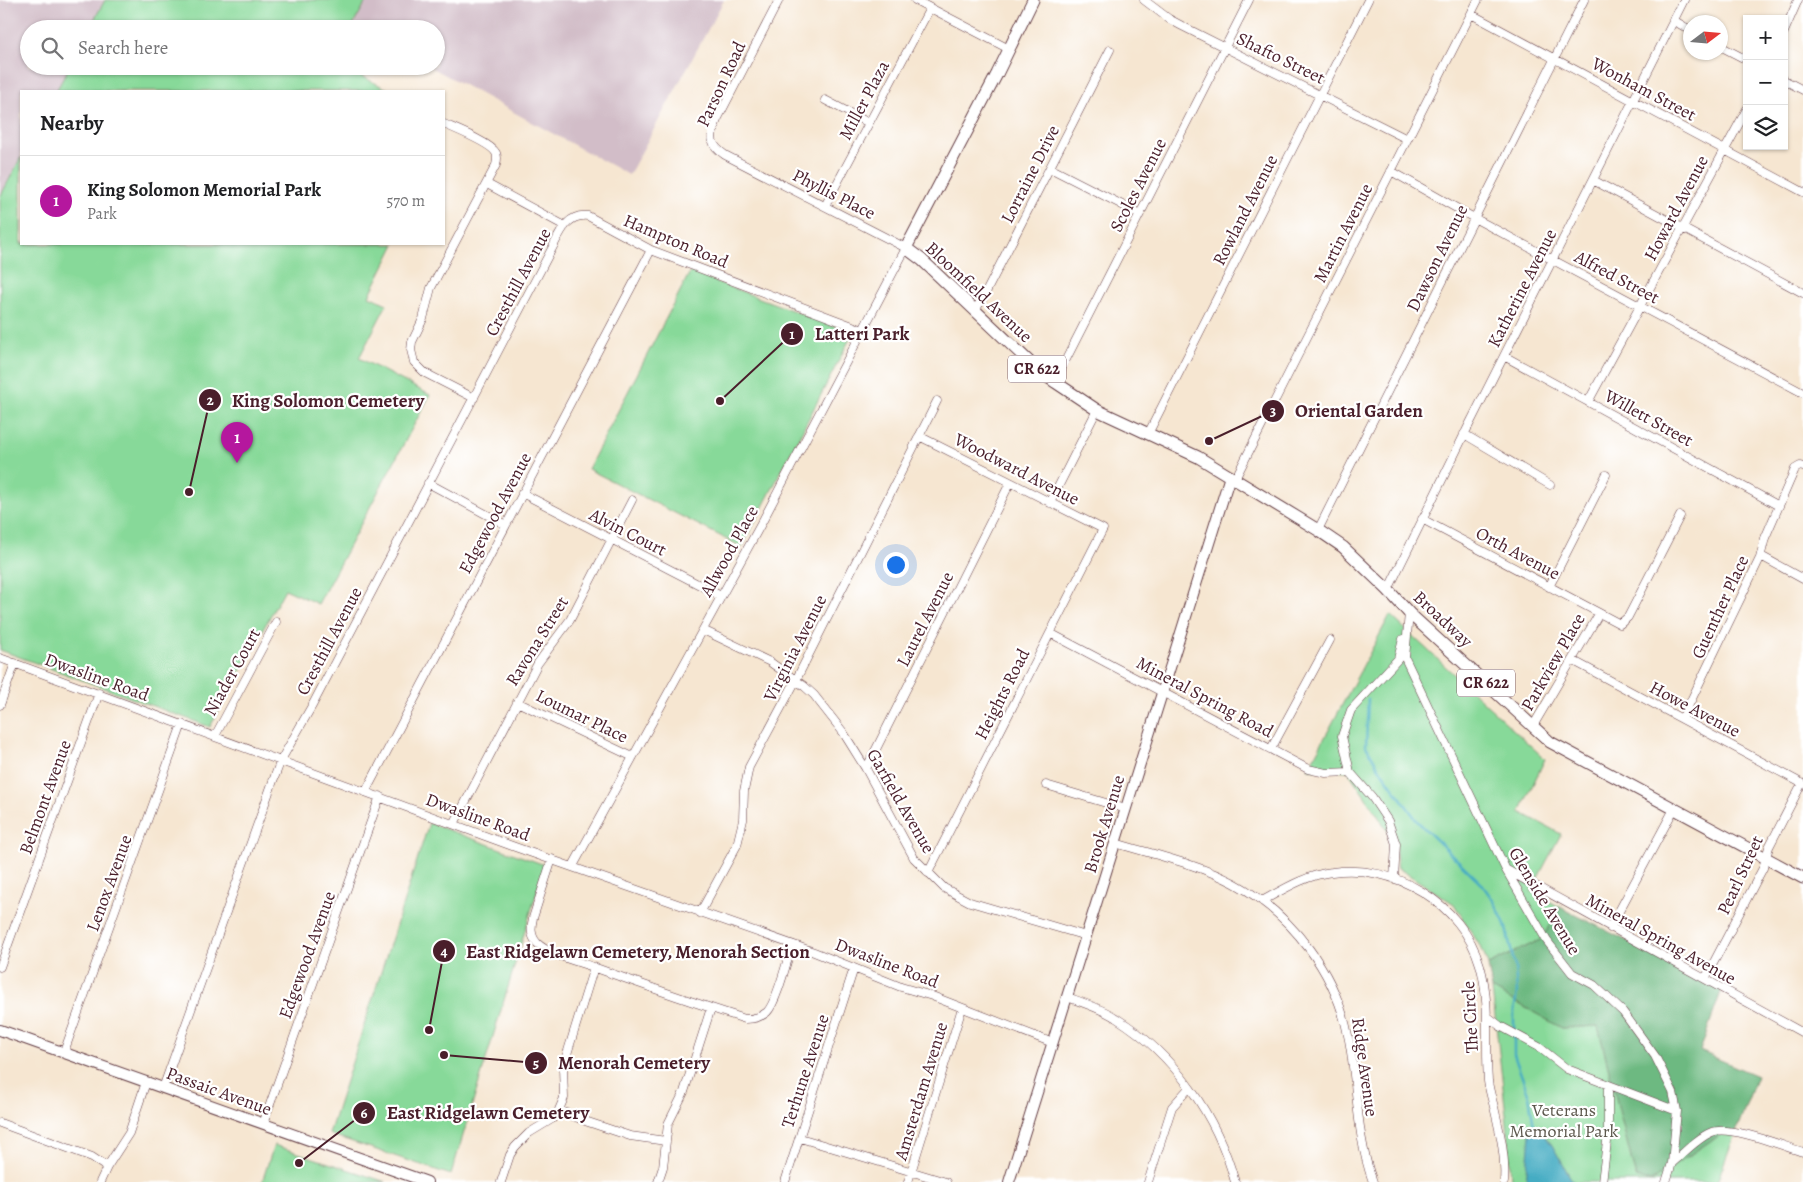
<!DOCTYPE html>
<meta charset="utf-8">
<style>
:root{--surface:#fff;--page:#f6f6f6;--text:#202124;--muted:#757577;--line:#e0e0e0;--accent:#b5179e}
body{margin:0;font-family:Alegreya,serif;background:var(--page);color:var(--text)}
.controls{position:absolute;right:15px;top:15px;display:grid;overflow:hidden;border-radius:0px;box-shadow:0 1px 4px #0004}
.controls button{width:45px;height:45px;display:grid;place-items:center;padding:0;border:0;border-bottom:1px solid var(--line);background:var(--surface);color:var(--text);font:25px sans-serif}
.compass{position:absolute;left:1683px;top:15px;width:45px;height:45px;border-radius:50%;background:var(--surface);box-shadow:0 1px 4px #0004;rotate:74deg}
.you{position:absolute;left:895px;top:564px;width:18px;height:18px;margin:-12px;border:4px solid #fff;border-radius:50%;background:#1a73e8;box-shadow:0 0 0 8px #1a73e833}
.badge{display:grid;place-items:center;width:32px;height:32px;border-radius:50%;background:var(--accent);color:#fff;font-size:16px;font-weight:700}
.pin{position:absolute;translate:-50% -41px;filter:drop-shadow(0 1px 2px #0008)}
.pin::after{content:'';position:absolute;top:26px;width:18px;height:15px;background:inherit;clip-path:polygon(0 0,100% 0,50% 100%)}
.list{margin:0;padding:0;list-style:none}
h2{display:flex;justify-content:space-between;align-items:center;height:65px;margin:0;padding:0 20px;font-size:21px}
h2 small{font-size:16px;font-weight:400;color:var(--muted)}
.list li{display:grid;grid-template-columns:32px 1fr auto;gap:15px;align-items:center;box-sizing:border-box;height:90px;padding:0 20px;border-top:1px solid var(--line)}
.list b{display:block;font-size:19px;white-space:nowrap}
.list p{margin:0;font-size:16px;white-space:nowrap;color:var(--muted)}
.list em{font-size:16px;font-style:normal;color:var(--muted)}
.icon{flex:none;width:28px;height:28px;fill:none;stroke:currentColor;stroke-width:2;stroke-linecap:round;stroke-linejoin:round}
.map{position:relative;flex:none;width:1803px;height:1182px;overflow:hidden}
.search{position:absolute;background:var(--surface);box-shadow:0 1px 4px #0004;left:20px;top:20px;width:425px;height:55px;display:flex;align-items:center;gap:12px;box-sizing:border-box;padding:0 18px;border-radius:28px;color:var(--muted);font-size:19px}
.panel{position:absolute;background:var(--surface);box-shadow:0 1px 4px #0004;left:20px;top:90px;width:425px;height:155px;border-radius:0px}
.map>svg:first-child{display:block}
</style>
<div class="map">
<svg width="1803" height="1182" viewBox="0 0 1803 1182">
<rect width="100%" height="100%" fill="#fff"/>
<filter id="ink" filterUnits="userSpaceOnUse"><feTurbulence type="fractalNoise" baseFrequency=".02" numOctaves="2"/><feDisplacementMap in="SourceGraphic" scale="10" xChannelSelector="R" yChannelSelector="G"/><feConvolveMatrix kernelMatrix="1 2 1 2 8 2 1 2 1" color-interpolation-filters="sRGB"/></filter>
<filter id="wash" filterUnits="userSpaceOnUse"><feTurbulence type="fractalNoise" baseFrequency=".0096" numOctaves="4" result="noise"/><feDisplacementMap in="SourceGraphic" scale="20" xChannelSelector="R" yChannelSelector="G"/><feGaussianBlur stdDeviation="1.12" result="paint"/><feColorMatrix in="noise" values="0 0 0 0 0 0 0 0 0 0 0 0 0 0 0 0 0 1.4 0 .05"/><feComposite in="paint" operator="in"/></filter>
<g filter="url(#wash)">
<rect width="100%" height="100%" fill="#f6e6d1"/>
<!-- industrial -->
<path fill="#d2bdc8" d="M0,0H105L89,29H29V66H70L56,91H21V157L0,197Z
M367,0H724L629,175L429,66H436V29H359L353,26Z"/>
<!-- green -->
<path fill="#87d999" stroke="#687c62" d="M105,0H367L353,25L359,29H89Z
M70,66H366L361,76L391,91H56Z
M21,157V244H395L369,296L387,304L359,358L430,395L318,604L285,589L210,727L0,650V197Z
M690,272L853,333L742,547L588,469Z
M1390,615L1545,759L1520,812L1561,834L1531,891L1560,907L1542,939L1488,965L1483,951L1454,904L1398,868L1394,840L1348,771L1308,769Z
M429,823L545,865L451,1175L329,1134Z
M1492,989L1562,1028L1598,1026L1636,1178L1652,1181L1725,1131L1735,1134L1717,1182H1511L1509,1142Z
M274,1145L386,1182H262Z"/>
<!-- forest -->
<path fill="#6db981" stroke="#5c6c56" d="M1560,907L1722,989L1700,1051L1757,1076L1735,1134L1725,1131L1651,1181L1636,1178L1598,1026L1562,1028L1492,989L1488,965L1542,939Z"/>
<!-- water -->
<path fill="#44acc3" stroke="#476677" d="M1539,1129L1552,1145L1573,1182H1526L1530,1134Z"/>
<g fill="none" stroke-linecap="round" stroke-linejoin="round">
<!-- stream -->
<path stroke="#44acc3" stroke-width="2.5" d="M1368,699L1366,746L1377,765L1418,822L1481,883L1495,903L1505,924L1515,967L1517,992L1514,1012V1055L1529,1096L1535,1132"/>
</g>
</g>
<g filter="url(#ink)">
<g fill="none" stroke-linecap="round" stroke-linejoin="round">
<!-- street casing -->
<g stroke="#643d44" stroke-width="9">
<path id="street" d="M915,0L1009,49
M1144,0L1169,19L1182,26L1407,139
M1471,14L1803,192
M1673,20L1690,30
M1784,32L1798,0
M1720,46L1747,60
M1784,80L1803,90
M825,100L869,123
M444,124C455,129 491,143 496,153C498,157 497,161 496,165L431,288L423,319L412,342L411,350L414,362L425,373L474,398
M1050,168L1140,214
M1391,171L1474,218L1803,393
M1593,180L1803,293
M487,184L565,226
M825,206L930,8
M975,310L983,298L1110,50
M1504,356L1779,506
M1054,383L1249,0
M1588,402L1747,109
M1148,434L1368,0
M1464,434L1550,485
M919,436L1103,529L928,873
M1235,479L1478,0
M428,483L506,525
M522,493L721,596
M1050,503L1097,410
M1422,519L1620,624L1628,617L1680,516
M1318,530L1584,0
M1761,556L1803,579
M1549,587L1606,475
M1388,590L1468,427L1684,0
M1409,613L1405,658L1506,870L1547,941L1572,973L1594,985L1623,1012L1655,1056L1673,1092L1677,1111L1672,1163L1666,1182
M703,630L770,662L804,686L814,695L843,732L866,769L914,858L944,888L970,902L1086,936
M1050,633L1308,769L1326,773L1350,772
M0,658L515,847L814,952L901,987L932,996L1053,1043
M1572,660L1803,784
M517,702L633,757
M0,705L15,663
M1682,719L1760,558L1765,538L1795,469L1800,466L1803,467
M1533,726L1599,614
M215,736L276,622
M1271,749L1330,640
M866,769L1010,483
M1046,785L1126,809
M366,791L651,250
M454,824L538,663L570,620L632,500
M1115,843C1155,855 1198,864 1234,883C1293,915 1337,974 1349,1040C1358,1088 1356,1136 1373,1182
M552,859L533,918C531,927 530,935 537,943C549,955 580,962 596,968C646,986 695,1003 745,1019C753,1019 760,1018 767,1012C777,1002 787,960 792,945
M573,866L761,524L906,248L725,155C709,144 710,137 717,120L779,0
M1507,870L1803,1033
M1394,879L1396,844L1388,821L1372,797L1350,772L1342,736L1351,710L1398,659L1403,639
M1262,901C1284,889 1306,875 1332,872C1394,863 1462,903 1480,965C1491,1003 1485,1042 1488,1081C1489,1090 1492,1099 1494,1107C1500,1132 1506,1157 1504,1182
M700,913L737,845L743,820L744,791L749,767L796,680L937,401
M1610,928L1674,809
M0,967L99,693
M1705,979L1763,868L1769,847L1802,783
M1067,997C1084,1003 1101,1008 1116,1018C1174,1054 1217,1116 1235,1182
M1487,1016L1500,1026L1539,1047L1567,1069L1677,1111
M64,1052L182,724
M163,1088L273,781L281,760L313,704L549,254C559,237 565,213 588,216L651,250L863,330
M559,1110L588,1122L630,1136L666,1141
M0,1123L92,1157L107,1167
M263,1124L380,796
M800,1138L946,1182
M1672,1163C1684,1153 1697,1138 1712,1132C1730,1125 1783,1146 1803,1152
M100,1182L107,1167L129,1133L146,1082
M501,1182L510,1155L515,1147L529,1133L552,1119L558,1112L564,1098L563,1067L594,967
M658,1182L663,1167L668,1124L684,1092L711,1008
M785,1182L854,968
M908,1182L962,1008
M1148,1182L1172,1107L1189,1088
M1602,1182L1608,1134V1085"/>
</g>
<!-- secondary casing -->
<g stroke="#643d44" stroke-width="12">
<path id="secondary" d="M0,1030L427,1182
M1009,1182L1230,476"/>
</g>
<!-- primary casing -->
<g stroke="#643d44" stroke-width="13">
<path id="primary" d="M1033,0L997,74L906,248L922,260L1040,372L1097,410L1198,457L1318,530L1343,547L1388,590L1409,613L1550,742L1803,878"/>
</g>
<!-- street -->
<use href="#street" stroke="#fff" stroke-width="8"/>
<!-- secondary -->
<use href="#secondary" stroke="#fff" stroke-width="10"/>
<!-- primary -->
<use href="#primary" stroke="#fff" stroke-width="11"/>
</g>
</g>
<g text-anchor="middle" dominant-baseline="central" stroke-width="4.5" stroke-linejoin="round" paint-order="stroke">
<!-- shield labels -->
<g fill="#fff" stroke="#80626b" stroke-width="1">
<rect x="1008" y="355.5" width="58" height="27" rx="4"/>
<rect x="1457" y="669.5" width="58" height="27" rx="4"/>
</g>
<g font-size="16" font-weight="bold" fill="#4a1f2b">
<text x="1037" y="369">CR 622</text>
<text x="1486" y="683">CR 622</text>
</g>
<!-- street labels -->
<g font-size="18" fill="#4a1f2b" stroke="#fff">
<text transform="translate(1281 58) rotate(26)">Shafto Street</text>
<text transform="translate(721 84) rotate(-65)">Parson Road</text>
<text transform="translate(1644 89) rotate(28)">Wonham Street</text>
<text transform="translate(864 100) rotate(-62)">Miller Plaza</text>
<text transform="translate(1030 174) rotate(-63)">Lorraine Drive</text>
<text transform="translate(1138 185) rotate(-63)">Scoles Avenue</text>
<text transform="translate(834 194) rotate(27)">Phyllis Place</text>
<text transform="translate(1676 208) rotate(-62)">Howard Avenue</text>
<text transform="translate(1245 210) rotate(-63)">Rowland Avenue</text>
<text transform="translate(1343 233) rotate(-63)">Martin Avenue</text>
<text transform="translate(676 241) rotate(23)">Hampton Road</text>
<text transform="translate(1437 258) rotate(-64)">Dawson Avenue</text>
<text transform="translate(1617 277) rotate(28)">Alfred Street</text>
<text transform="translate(518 282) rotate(-62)">Cresthill Avenue</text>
<text transform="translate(1522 288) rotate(-63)">Katherine Avenue</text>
<text transform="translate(979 292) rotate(43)">Bloomfield Avenue</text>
<text transform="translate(1649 418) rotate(29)">Willett Street</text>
<text transform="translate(1017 469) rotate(27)">Woodward Avenue</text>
<text transform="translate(495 513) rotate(-62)">Edgewood Avenue</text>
<text transform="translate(628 532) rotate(27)">Alvin Court</text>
<text transform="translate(729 551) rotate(-61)">Allwood Place</text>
<text transform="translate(1518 553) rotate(28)">Orth Avenue</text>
<text transform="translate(1720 607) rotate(-65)">Guenther Place</text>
<text transform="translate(925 619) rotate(-63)">Laurel Avenue</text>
<text transform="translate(1443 619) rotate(43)">Broadway</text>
<text transform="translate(329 641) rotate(-62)">Cresthill Avenue</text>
<text transform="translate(537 641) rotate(-58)">Ravona Street</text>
<text transform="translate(795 648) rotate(-63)">Virginia Avenue</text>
<text transform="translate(1553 662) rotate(-60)">Parkview Place</text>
<text transform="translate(232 672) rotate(-61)">Niader Court</text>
<text transform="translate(97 677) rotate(20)">Dwasline Road</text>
<text transform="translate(1002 694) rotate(-63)">Heights Road</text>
<text transform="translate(1205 697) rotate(28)">Mineral Spring Road</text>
<text transform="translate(1695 709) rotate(28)">Howe Avenue</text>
<text transform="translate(582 716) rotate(26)">Loumar Place</text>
<text transform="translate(45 797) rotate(-70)">Belmont Avenue</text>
<text transform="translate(901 801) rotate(60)">Garfield Avenue</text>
<text transform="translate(478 817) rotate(20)">Dwasline Road</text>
<text transform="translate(1104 824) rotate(-73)">Brook Avenue</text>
<text transform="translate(1740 875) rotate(-65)">Pearl Street</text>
<text transform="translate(109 883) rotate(-70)">Lenox Avenue</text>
<text transform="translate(1545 901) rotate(59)">Glenside Avenue</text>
<text transform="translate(1661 939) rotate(29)">Mineral Spring Avenue</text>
<text transform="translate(307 955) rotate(-70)">Edgewood Avenue</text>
<text transform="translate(887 963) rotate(21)">Dwasline Road</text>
<text transform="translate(1470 1017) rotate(-93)">The Circle</text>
<text transform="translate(1365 1067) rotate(82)">Ridge Avenue</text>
<text transform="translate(805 1071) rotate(-72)">Terhune Avenue</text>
<text transform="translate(219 1091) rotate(20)">Passaic Avenue</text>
<text transform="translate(921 1091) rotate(-73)">Amsterdam Avenue</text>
</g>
<!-- park labels -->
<g font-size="18" fill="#5c574c" stroke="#fff">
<text x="1564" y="1110">Veterans<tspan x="1564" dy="21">Memorial Park</tspan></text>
</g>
</g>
<!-- callouts -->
<path fill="none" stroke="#4a1f2b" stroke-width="2" d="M720 401L792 334M189 492L210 400M1209 441L1273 411M429 1030L444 951M444 1055L536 1063M299 1163L364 1113"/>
<g fill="#4a1f2b" stroke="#fff" stroke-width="2">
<circle cx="720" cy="401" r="5"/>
<circle cx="189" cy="492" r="5"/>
<circle cx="1209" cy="441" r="5"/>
<circle cx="429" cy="1030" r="5"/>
<circle cx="444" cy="1055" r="5"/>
<circle cx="299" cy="1163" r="5"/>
<circle cx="792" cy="334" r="12"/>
<circle cx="210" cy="400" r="12"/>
<circle cx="1273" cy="411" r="12"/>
<circle cx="444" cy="951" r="12"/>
<circle cx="536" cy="1063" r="12"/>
<circle cx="364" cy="1113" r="12"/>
</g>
<g font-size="15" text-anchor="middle" font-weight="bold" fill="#fff">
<text x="792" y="339">1</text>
<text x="210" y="405">2</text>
<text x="1273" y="416">3</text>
<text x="444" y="956">4</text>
<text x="536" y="1068">5</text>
<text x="364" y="1118">6</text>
</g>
<g font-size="19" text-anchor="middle" font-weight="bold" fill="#4a1f2b" stroke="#fff" stroke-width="4.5" stroke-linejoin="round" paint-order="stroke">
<text x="862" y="340">Latteri Park</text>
<text x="328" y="407">King Solomon Cemetery</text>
<text x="1359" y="417">Oriental Garden</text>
<text x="638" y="958">East Ridgelawn Cemetery, Menorah Section</text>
<text x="634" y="1069">Menorah Cemetery</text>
<text x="488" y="1119">East Ridgelawn Cemetery</text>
</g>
</svg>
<div class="controls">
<button>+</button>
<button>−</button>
<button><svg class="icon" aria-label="layers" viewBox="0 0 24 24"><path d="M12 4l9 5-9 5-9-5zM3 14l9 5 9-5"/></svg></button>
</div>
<svg class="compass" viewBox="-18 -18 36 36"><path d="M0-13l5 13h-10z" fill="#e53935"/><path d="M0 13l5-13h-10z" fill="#757577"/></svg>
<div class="you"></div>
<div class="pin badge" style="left:237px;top:463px">1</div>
<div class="search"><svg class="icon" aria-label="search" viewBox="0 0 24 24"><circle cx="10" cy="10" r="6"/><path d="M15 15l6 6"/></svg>Search here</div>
<section class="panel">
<h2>Nearby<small></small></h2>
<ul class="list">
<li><span class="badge">1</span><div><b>King Solomon Memorial Park</b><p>Park</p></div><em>570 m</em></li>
</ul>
</section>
</div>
